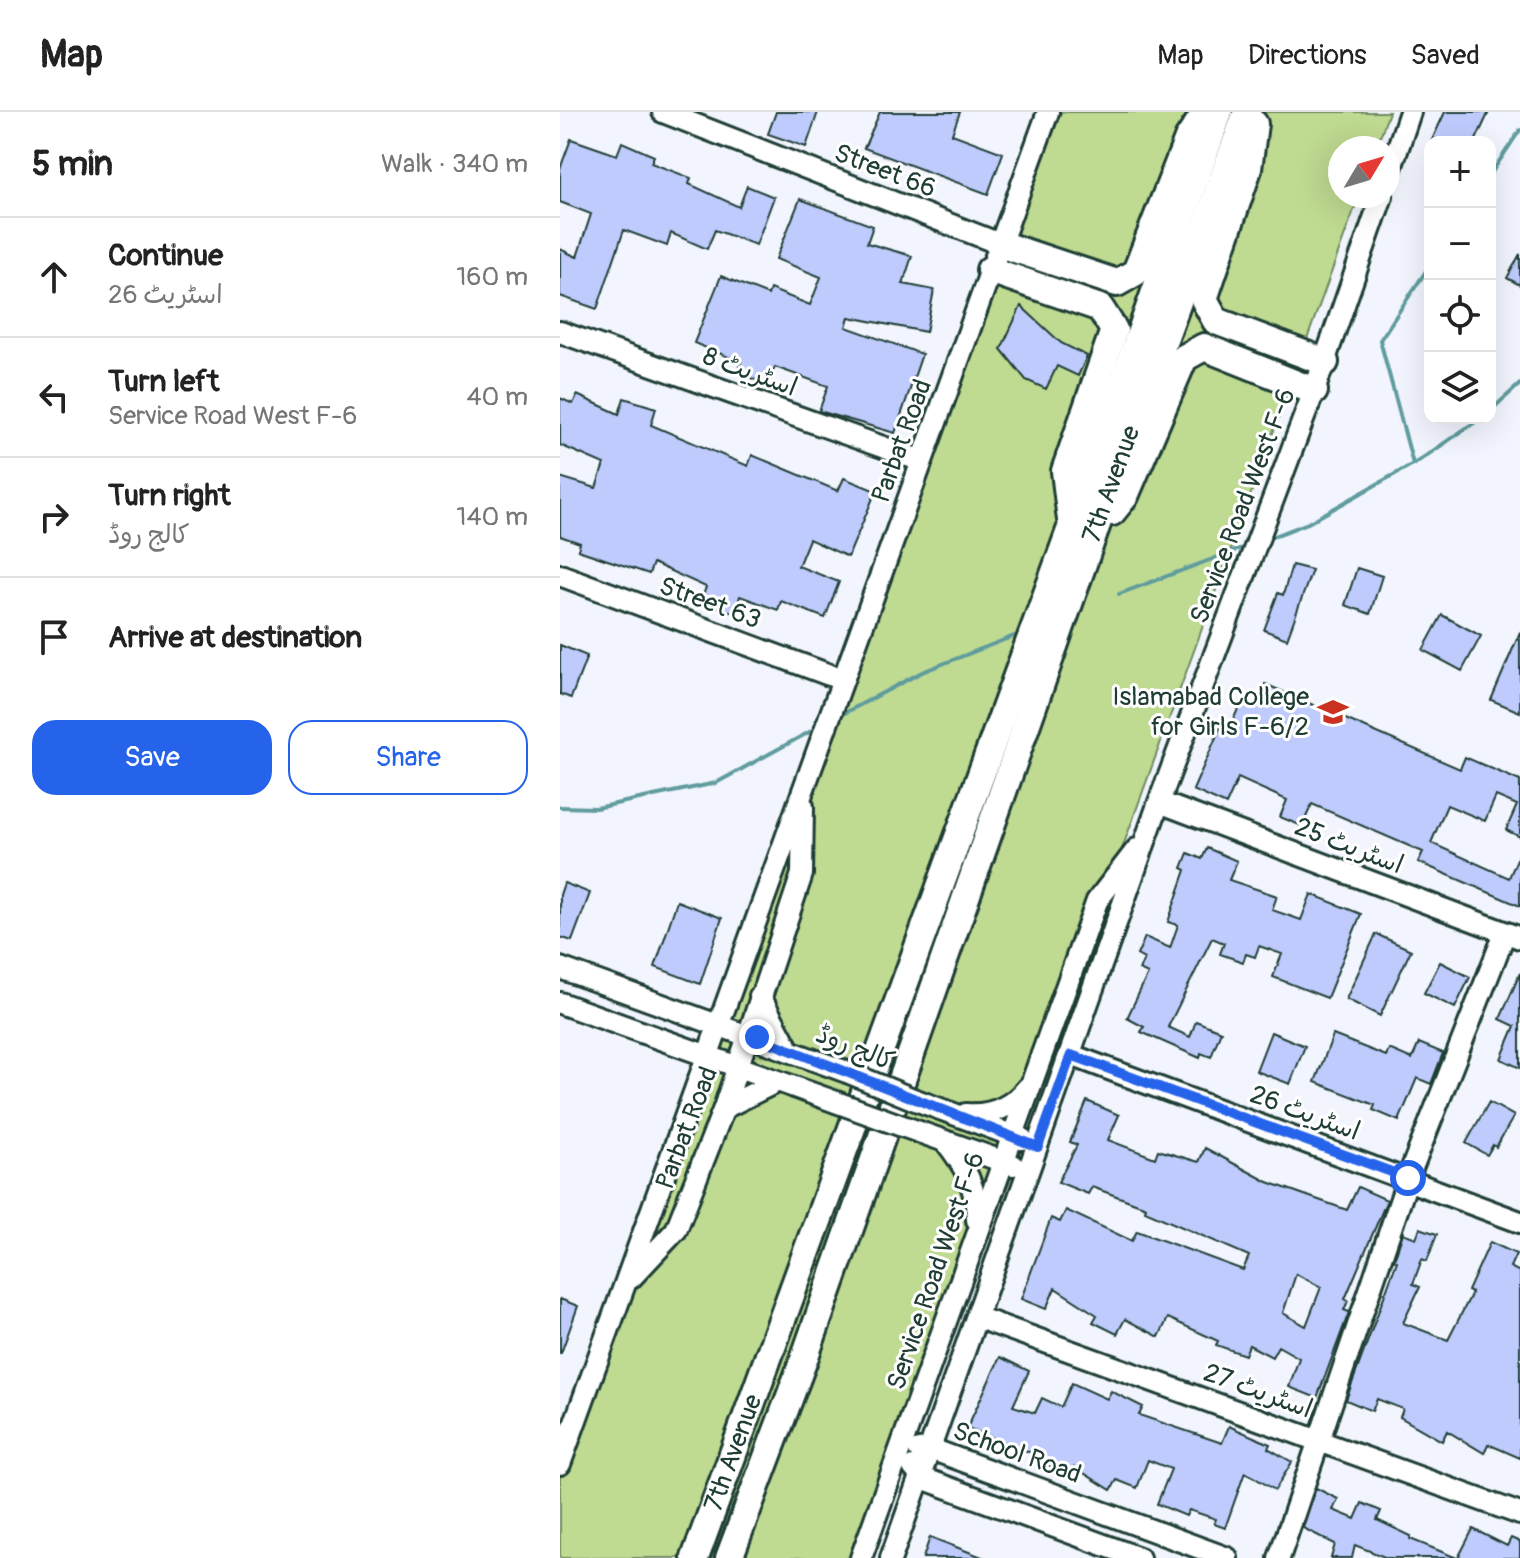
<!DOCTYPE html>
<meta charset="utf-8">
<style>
:root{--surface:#fff;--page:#f6f6f6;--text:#222;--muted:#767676;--line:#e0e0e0;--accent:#2563eb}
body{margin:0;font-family:Pangolin,"Playpen Sans Arabic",sans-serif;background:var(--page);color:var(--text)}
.controls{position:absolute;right:24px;top:24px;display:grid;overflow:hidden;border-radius:16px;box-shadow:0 8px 32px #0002}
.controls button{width:72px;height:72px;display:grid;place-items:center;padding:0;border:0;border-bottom:2px solid var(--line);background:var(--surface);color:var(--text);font:40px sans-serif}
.compass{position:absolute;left:768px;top:24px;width:72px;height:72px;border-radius:50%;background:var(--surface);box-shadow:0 8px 32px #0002;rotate:52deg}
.stop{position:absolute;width:24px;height:24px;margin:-18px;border:6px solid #2563eb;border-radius:50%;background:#fff}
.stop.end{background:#2563eb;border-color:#fff;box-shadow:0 2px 8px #0008}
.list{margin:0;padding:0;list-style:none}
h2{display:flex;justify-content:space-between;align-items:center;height:104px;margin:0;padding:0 32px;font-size:34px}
h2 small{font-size:26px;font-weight:400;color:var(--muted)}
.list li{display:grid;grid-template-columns:52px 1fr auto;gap:24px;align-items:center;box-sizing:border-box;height:120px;padding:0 32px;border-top:2px solid var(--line)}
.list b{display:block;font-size:30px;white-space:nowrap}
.list p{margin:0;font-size:26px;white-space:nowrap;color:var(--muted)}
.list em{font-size:26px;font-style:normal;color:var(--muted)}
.actions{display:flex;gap:16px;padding:24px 32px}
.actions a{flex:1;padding:18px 0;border:2px solid var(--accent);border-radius:24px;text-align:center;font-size:28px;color:var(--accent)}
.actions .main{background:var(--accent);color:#fff}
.icon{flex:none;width:44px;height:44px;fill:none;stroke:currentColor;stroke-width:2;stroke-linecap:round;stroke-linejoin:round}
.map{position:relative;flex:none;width:960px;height:1446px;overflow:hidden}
header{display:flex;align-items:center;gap:48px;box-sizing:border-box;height:112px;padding:0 40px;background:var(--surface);border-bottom:2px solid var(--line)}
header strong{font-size:38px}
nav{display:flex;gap:44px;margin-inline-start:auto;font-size:28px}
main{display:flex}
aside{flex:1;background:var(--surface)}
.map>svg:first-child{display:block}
</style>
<header>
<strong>Map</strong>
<nav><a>Map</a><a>Directions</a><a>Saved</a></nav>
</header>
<main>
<aside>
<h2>5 min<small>Walk · 340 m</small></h2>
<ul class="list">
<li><svg class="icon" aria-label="ahead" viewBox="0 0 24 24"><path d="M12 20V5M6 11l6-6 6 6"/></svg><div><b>Continue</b><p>اسٹریٹ 26</p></div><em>160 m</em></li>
<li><svg class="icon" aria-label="left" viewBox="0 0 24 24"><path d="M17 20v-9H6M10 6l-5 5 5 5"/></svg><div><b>Turn left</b><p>Service Road West F-6</p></div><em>40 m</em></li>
<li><svg class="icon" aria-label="right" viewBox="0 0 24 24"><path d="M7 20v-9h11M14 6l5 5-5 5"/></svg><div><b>Turn right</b><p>کالج روڈ</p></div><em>140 m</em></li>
<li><svg class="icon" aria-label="arrive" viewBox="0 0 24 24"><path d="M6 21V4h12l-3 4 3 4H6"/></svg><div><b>Arrive at destination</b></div></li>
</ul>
<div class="actions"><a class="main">Save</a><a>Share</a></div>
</aside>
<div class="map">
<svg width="960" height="1446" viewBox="0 0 960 1446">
<rect width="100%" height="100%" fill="#f2f5fe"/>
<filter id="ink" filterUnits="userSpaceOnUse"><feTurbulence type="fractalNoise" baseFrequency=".0125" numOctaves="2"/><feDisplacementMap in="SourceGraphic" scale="16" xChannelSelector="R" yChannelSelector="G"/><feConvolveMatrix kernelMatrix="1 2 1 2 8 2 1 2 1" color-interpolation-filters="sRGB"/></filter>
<g filter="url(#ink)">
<!-- green -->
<path fill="#bfda91" stroke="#6f8c62" stroke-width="2" d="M501,0H829L816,36H780V84H799L350,1321L297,1446H0V1353Z"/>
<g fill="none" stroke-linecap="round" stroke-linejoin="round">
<!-- stream -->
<path stroke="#609c9e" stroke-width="4" d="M930,63L960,18
M930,299L960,272
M854,352L921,306
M712,425L748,411L853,352L820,228L870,153
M559,482L682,436
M281,603L362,560L454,524
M0,695L36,696L156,671L253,618"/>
</g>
<!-- building -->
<path fill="#becbfc" stroke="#1f3d34" stroke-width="2" fill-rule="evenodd" d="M216,0H258L246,35L208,22Z
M320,0H400L392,22L443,41L428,82L304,36Z
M885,0H929L915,30H871Z
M11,27L57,43L62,30L94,44L91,51L131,66L129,72L179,95L187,74L214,85L196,133L155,118L147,137L111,121L107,134L64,118L37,197L0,184V137L17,145L31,102L0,90V57Z
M240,87L313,114L307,131L352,144L343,172L374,178L366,220L289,205L286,215L362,242L335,321L259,299L268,274L215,255L207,273L177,260L181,250L134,231L161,164L208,183L210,177L250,193L261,165L216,147Z
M960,142V173L947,166Z
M461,194L501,231L527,244L518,264L497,254L486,277L466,268L441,237Z
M17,283L59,302L64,286L96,296L91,313L188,354L192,343L278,379L284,366L316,379L288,445L249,427L238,454L279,470L265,506L221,489L218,498L180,484L175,501L141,489L146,475L93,451L89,462L18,438L20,431L0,424V365L36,376L44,352L0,333V286L13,292Z
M732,453L752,458L727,527L704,518L718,481L723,483Z
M797,456L822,464L810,502L785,493Z
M882,503L921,524L902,559L863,538Z
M960,520V600L931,588Z
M0,533L27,544L11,586L0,582Z
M705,572L900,657L905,645L960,669V725L946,718L957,693L936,684L925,709L887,693L871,731L949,766L960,740V794L858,750L863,740L752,692L742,714L720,705L727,688L678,666L666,693L633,678L660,616L668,620L681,590L694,596Z
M647,736L677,749L669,768L717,784L712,798L741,808L751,782L801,802L767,886L713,865L722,842L699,834L695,845L686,842L683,850L660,842L664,831L652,826L608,915L630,925L636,909L661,919L651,945L641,941L640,946L581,920L584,915L567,906L588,862L579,858L584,847L577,843L585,825L610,836L618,813L608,810L626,758L622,756L628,741L642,747Z
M4,771L30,781L12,829L0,825V783Z
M117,789L162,806L140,872L95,855Z
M816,822L851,838L820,904L786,887Z
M880,850L910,865L895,896L864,881Z
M960,861V956L941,947L955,914L940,907Z
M711,920L745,934L730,972L696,959Z
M773,923L826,944L829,937L852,947L859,931L883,941L871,972L857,966L839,1009L813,998L815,993L755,970Z
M527,989L559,1003L548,1028L595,1046L598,1038L639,1050L645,1036L708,1070L787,1098L798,1075L827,1088L785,1187L788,1189L784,1198L789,1200L757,1286L729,1275L739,1246L718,1234L712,1245L689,1233L685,1243L656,1233L658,1229L608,1206L599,1225L565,1207L557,1222L533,1210L537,1203L495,1176L486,1197L461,1187L491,1106L500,1110L506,1098L572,1129L577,1119L683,1158L689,1144L585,1099L586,1095L532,1075L528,1082L498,1070L517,1033L510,1030ZM736,1162L761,1175L746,1214L723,1201Z
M929,990L954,1004L936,1035L933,1033L927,1043L906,1031Z
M860,1116L877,1122L867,1149L862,1147L853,1172L860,1175L843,1211L888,1228L912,1181L908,1179L930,1130L956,1142L950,1155L960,1160V1346L928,1332L924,1341L887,1319L882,1329L840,1305L843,1297L817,1287L812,1299L786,1288L837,1149L834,1148L843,1121L856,1126Z
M0,1187L18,1194L1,1241H0Z
M440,1245L469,1259L453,1294L475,1301L482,1286L501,1295L512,1271L547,1287L551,1279L583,1295L579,1303L662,1331L669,1314L710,1332L708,1336L732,1350L715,1378L685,1360L665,1416L654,1412L656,1407L629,1398L626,1404L597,1392L611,1357L588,1348L577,1376L557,1368L551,1378L514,1355L510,1363L477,1348L479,1344L407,1316Z
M756,1376L778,1387L773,1398L795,1407L802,1391L821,1399L817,1408L851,1424L850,1427L897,1446H827L795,1433L792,1446H771L775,1432L743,1416Z
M913,1417L947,1434L951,1426L960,1430V1446H898Z
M370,1425L422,1445V1446H363Z"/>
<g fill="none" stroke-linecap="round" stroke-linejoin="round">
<!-- minor casing -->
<g stroke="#1f3d34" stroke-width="26">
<path id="minor" d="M103,0L440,132
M828,65L850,0
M0,220L362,349
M0,463L283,568
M599,690L960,826
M0,856L287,960
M200,884L229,938
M0,891L276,990
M511,943L960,1110
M353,987L462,1027
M164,996L218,969
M406,1002C432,1004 452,995 468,975
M345,1015L453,1053
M385,1029C405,1053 417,1077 417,1108
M71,1166L116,1118L164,996L242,762L243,694
M419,1206L960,1402
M359,1338L371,1337L667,1446
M0,1352L488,0
M353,1355L362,1366L579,1446
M301,1446L537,789L577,737
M331,1446L599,690L754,279L822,84
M719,1446L848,1066L945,821"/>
</g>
<!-- major casing -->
<g stroke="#1f3d34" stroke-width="32">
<g id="major">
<path d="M694,12L688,57L644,187L656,209L765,250"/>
<path d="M440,132L557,171L576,160L628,27L646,0"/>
<path d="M430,158L540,196L554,218L505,359L511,408"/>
<path d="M552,400L565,384L624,246L644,235L754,279"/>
<path id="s1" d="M135,1446L511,416L659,0"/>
<path id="s2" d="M169,1446L243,1250L533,423L687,0"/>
</g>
</g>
<!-- minor -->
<use href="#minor" stroke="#fff" stroke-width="20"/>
<!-- major -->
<use href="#major" stroke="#fff" stroke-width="26"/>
<!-- minor-bridge casing -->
<g stroke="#1f3d34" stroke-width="26" stroke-linecap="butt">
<path id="minor-bridge" d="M287,960L353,987
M276,990L345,1015"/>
</g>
<!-- minor-bridge -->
<use href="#minor-bridge" stroke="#fff" stroke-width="20"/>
</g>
</g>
<g fill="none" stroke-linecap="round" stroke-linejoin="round" filter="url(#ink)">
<!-- route -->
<path stroke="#2563eb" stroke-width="10" d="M197,925L478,1035L511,943L848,1066"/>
</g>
<!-- icons -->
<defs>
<g id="university-bare" transform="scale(2.4)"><path d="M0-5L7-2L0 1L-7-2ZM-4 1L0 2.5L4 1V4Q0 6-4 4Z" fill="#c8321e" stroke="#fff" stroke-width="2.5" paint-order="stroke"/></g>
</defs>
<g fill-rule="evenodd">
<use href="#university-bare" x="773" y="600"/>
</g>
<g text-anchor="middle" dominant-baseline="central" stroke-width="6" stroke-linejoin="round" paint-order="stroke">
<!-- street labels -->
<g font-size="26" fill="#1f3d34" stroke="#fff">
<text transform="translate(325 59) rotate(21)">Street 66</text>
<text transform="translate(190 260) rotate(20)">اسٹریٹ 8</text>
<text transform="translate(342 329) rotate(-70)">Parbat Road</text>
<text stroke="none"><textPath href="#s2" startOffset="1140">7th Avenue</textPath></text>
<text transform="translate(683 394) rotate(-69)">Service Road West F-6</text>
<text transform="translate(150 491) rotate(20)">Street 63</text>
<text transform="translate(789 734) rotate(21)">اسٹریٹ 25</text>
<text transform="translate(295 936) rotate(22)">کالج روڈ</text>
<text transform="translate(745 1001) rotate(20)">اسٹریٹ 26</text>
<text transform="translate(127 1016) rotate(-69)">Parbat Road</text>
<text transform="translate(376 1159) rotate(-71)">Service Road West F-6</text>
<text transform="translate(698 1279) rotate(20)">اسٹریٹ 27</text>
<text transform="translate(457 1341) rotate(20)">School Road</text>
<text stroke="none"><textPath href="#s1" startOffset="112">7th Avenue</textPath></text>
</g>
<!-- poi labels -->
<g font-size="26" fill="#1f3d34" stroke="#fff" text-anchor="end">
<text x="749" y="585">Islamabad College<tspan x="749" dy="30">for Girls F-6/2</tspan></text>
</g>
</g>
</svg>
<div class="controls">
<button>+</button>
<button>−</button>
<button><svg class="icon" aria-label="locate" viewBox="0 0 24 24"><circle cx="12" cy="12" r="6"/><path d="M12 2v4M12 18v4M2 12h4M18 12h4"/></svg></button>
<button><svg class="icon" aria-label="layers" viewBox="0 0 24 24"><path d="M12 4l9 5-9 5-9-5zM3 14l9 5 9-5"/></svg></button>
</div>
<svg class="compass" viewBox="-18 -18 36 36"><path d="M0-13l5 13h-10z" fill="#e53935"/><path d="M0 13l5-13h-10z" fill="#767676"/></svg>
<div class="stop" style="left:848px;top:1066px"></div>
<div class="stop end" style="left:197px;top:925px"></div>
</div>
</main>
